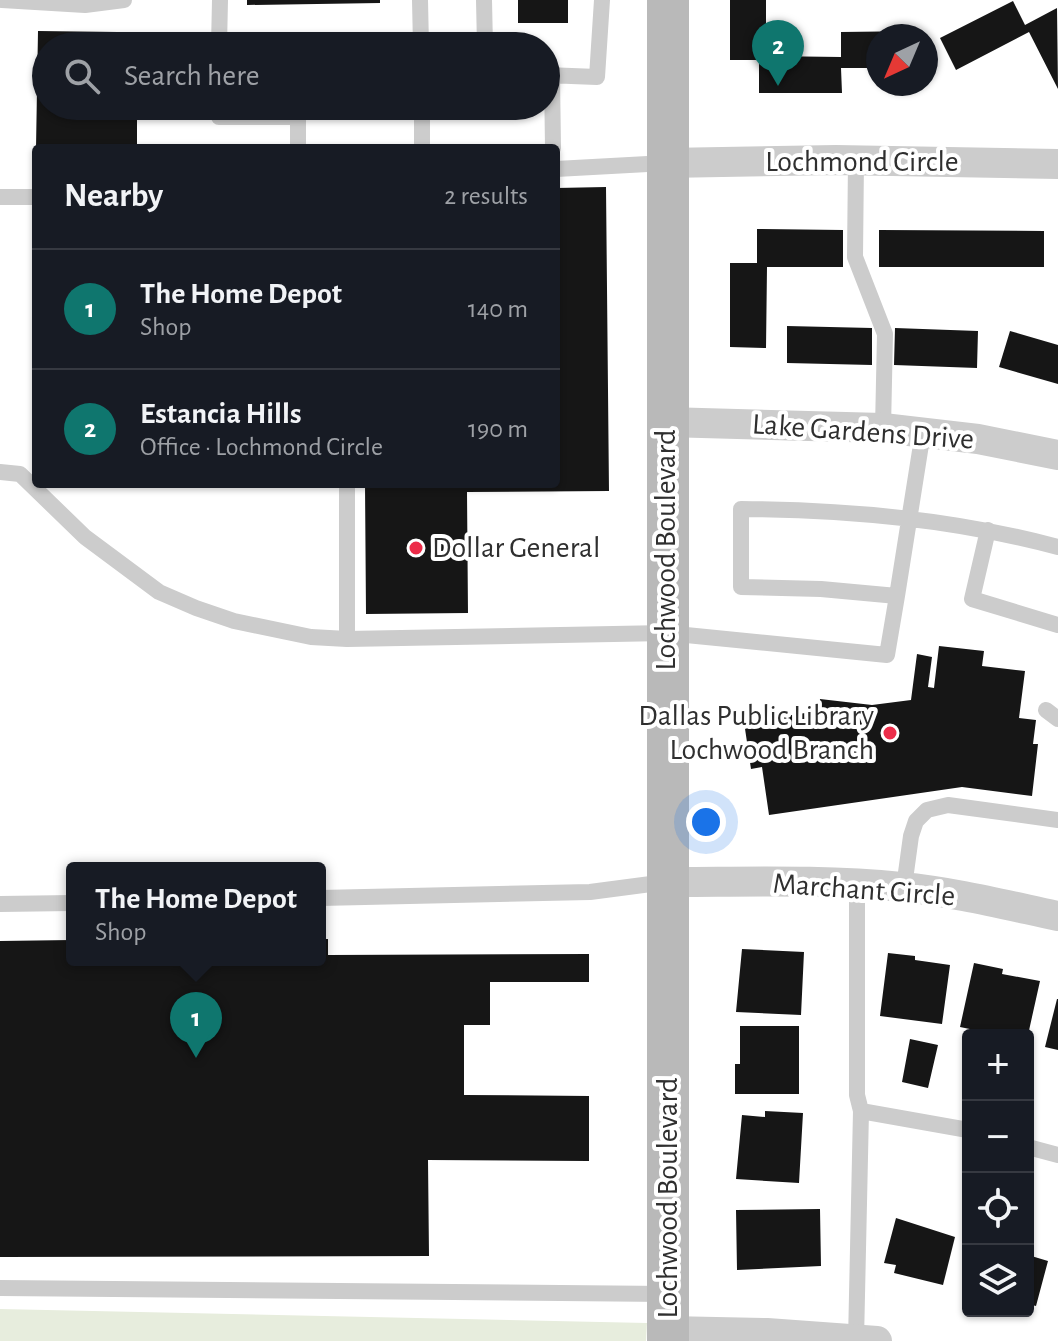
<!DOCTYPE html>
<meta charset="utf-8">
<style>
:root{--surface:#171b24;--page:#20242c;--text:#f1f3f6;--muted:#9ea1a6;--line:#363941;--accent:#0f766e}
body{margin:0;font-family:"Alegreya Sans",sans-serif;background:var(--page);color:var(--text)}
.controls{position:absolute;right:24px;bottom:24px;display:grid;overflow:hidden;border-radius:8px;box-shadow:0 2px 6px #0004}
.controls button{width:72px;height:72px;display:grid;place-items:center;padding:0;border:0;border-bottom:2px solid var(--line);background:var(--surface);color:var(--text);font:40px sans-serif}
.compass{position:absolute;left:866px;top:24px;width:72px;height:72px;border-radius:50%;background:var(--surface);box-shadow:0 2px 6px #0004;rotate:224deg}
.you{position:absolute;left:706px;top:822px;width:28px;height:28px;margin:-20px;border:6px solid #fff;border-radius:50%;background:#1a73e8;box-shadow:0 0 0 12px #1a73e833}
.badge{display:grid;place-items:center;width:52px;height:52px;border-radius:50%;background:var(--accent);color:#fff;font-size:26px;font-weight:700}
.pin{position:absolute;translate:-50% -66px;filter:drop-shadow(0 2px 4px #0008)}
.pin::after{content:'';position:absolute;top:42px;width:28px;height:24px;background:inherit;clip-path:polygon(0 0,100% 0,50% 100%)}
.popup{position:absolute;left:66px;top:862px;width:260px;height:104px;box-sizing:border-box;display:grid;place-content:center;border-radius:8px;background:var(--surface);filter:drop-shadow(0 2px 6px #0005);font-size:26px;white-space:nowrap;color:var(--muted)}
.popup b{font-size:30px;color:var(--text)}
.popup::after{content:'';position:absolute;left:50%;top:100%;margin-left:-16px;border:16px solid transparent;border-top-color:var(--surface)}
.list{margin:0;padding:0;list-style:none}
h2{display:flex;justify-content:space-between;align-items:center;height:104px;margin:0;padding:0 32px;font-size:34px}
h2 small{font-size:26px;font-weight:400;color:var(--muted)}
.list li{display:grid;grid-template-columns:52px 1fr auto;gap:24px;align-items:center;box-sizing:border-box;height:120px;padding:0 32px;border-top:2px solid var(--line)}
.list b{display:block;font-size:30px;white-space:nowrap}
.list p{margin:0;font-size:26px;white-space:nowrap;color:var(--muted)}
.list em{font-size:26px;font-style:normal;color:var(--muted)}
.icon{flex:none;width:44px;height:44px;fill:none;stroke:currentColor;stroke-width:2;stroke-linecap:round;stroke-linejoin:round}
.map{position:relative;flex:none;width:1058px;height:1341px;overflow:hidden}
.search{position:absolute;background:var(--surface);box-shadow:0 2px 6px #0004;left:32px;top:32px;width:528px;height:88px;display:flex;align-items:center;gap:20px;box-sizing:border-box;padding:0 28px;border-radius:44px;color:var(--muted);font-size:30px}
.panel{position:absolute;background:var(--surface);box-shadow:0 2px 6px #0004;left:32px;top:144px;width:528px;height:344px;border-radius:8px}
.map>svg:first-child{display:block}
</style>
<div class="map">
<svg width="1058" height="1341" viewBox="0 0 1058 1341">
<rect width="100%" height="100%" fill="#fff"/>
<!-- green -->
<path fill="#e7eddd" d="M0,1309L647,1323L646,1341H0Z"/>
<!-- building -->
<path fill="#161616" d="M247,0H380V3L247,5Z
M518,0H568V23H518Z
M730,0H766V56L841,57V32L922,31L923,36H878V68H841L842,93H759V60H730Z
M1013,1L1025,25L1057,8L1058,89L1029,32L956,70L940,38Z
M38,31L117,32L116,46H46V106H137V148H36Z
M606,187L609,491L467,492L468,613L366,614L365,484H556V188Z
M757,229L843,230V267H767L766,348L730,347V263H757Z
M879,230L1044,231V267H879Z
M787,326L872,328V365L787,363Z
M895,328L978,331L977,368L894,365Z
M1010,331L1058,345V384L999,367Z
M939,646L984,651L982,666L1025,671L1019,718L1036,720L1033,744H1038L1032,796L962,787L769,815L762,767L751,769L744,722L819,711L820,699L872,705L911,700L917,654L932,657L928,687L934,688Z
M320,939H328V955L589,954V982H490V1025H464V1095L589,1096V1161L428,1160L429,1256L0,1257V941L72,940V960H320Z
M742,949L804,952L801,1015L736,1012Z
M888,953L915,956V960L950,965L942,1024L880,1016Z
M974,963L1003,969L1002,974L1040,981L1028,1035H999L960,1027Z
M1057,999H1058V1050L1045,1047Z
M740,1026H799V1094H735V1064H740Z
M910,1039L938,1045L928,1088L902,1082Z
M765,1111L803,1113L799,1183L736,1179L742,1115L765,1117Z
M820,1209L821,1266L737,1270L736,1210Z
M896,1218L955,1237L943,1285L894,1273L896,1265L884,1263Z
M1028,1255L1048,1261L1036,1306L1028,1304Z"/>
<g fill="none" stroke-linecap="round" stroke-linejoin="round">
<!-- lane -->
<path stroke="#ccc" stroke-width="16" d="M2,0L85,5L124,0
M420,0L421,46
M484,0L485,46
M219,46L220,0
M546,75L597,77L602,0
M552,76L553,148
M219,106V117H298V148
M422,106V148
M856,160L855,257L885,334L883,428
M556,169L666,163
M0,197H36
M0,472L20,474L85,537L159,592L196,608L234,621L311,637L347,639V484
M988,530L972,599L1058,625
M897,596L923,432
M347,639L666,633L887,655L897,596L821,589L741,587V509C849,510 953,519 1058,547
M1046,710L1058,719
M857,883V1095L861,1111L968,1130
M904,887L911,836L916,821L927,810L948,805L1058,820
M320,898L590,892L666,882
M0,904L72,903
M1028,1147L1058,1155
M0,1288L666,1294
M856,1341L861,1111"/>
<!-- street -->
<path stroke="#ccc" stroke-width="30" d="M666,163L836,160L1058,164
M666,422L883,428L978,439L1058,455
M668,882C745,882 824,879 901,887C954,892 1006,905 1058,916
M668,1331L767,1333L877,1341"/>
<!-- secondary -->
<path stroke="#b9b9b9" stroke-width="42" d="M668,0V1341"/>
</g>
<!-- markers -->
<g fill="#ec2c49" stroke="#fff" stroke-width="3">
<circle cx="416" cy="548" r="8"/>
<circle cx="890" cy="733" r="8"/>
</g>
<g text-anchor="middle" dominant-baseline="central" stroke-width="8" stroke-linejoin="round" paint-order="stroke">
<!-- street labels -->
<g font-size="30" fill="#2f2f2f" stroke="#fff">
<text x="862" y="162">Lochmond Circle</text>
<text transform="translate(863 432) rotate(4)">Lake Gardens Drive</text>
<text transform="translate(666 550) rotate(-90)">Lochwood Boulevard</text>
<text transform="translate(864 890) rotate(4)">Marchant Circle</text>
<text transform="translate(668 1198) rotate(-90)">Lochwood Boulevard</text>
</g>
<!-- poi labels -->
<g font-size="30" fill="#2f2f2f" stroke="#fff" text-anchor="start">
<text x="432" y="548">Dollar General</text>
<text x="874" y="716" text-anchor="end">Dallas Public Library<tspan x="874" dy="34">Lochwood Branch</tspan></text>
</g>
</g>
</svg>
<div class="controls">
<button>+</button>
<button>−</button>
<button><svg class="icon" aria-label="locate" viewBox="0 0 24 24"><circle cx="12" cy="12" r="6"/><path d="M12 2v4M12 18v4M2 12h4M18 12h4"/></svg></button>
<button><svg class="icon" aria-label="layers" viewBox="0 0 24 24"><path d="M12 4l9 5-9 5-9-5zM3 14l9 5 9-5"/></svg></button>
</div>
<svg class="compass" viewBox="-18 -18 36 36"><path d="M0-13l5 13h-10z" fill="#e53935"/><path d="M0 13l5-13h-10z" fill="#9ea1a6"/></svg>
<div class="you"></div>
<div class="pin badge" style="left:196px;top:1058px">1</div>
<div class="popup"><b>The Home Depot</b>Shop</div>
<div class="pin badge" style="left:778px;top:86px">2</div>
<div class="search"><svg class="icon" aria-label="search" viewBox="0 0 24 24"><circle cx="10" cy="10" r="6"/><path d="M15 15l6 6"/></svg>Search here</div>
<section class="panel">
<h2>Nearby<small>2 results</small></h2>
<ul class="list">
<li><span class="badge">1</span><div><b>The Home Depot</b><p>Shop</p></div><em>140 m</em></li>
<li><span class="badge">2</span><div><b>Estancia Hills</b><p>Office · Lochmond Circle</p></div><em>190 m</em></li>
</ul>
</section>
</div>
